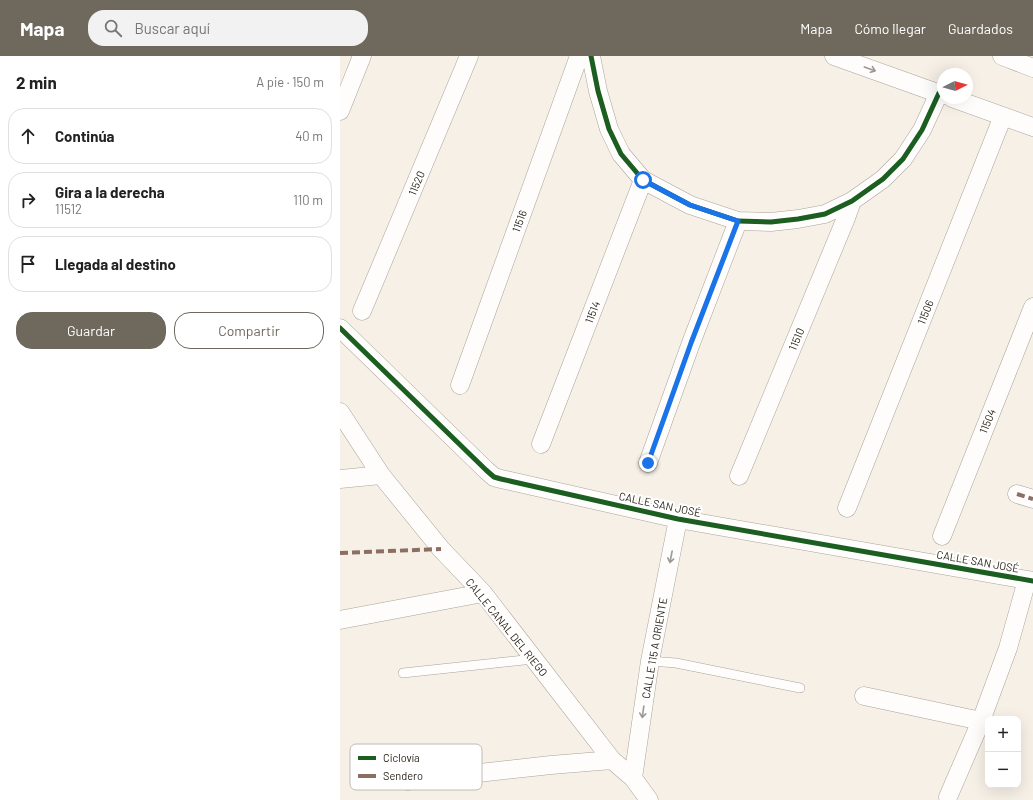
<!DOCTYPE html>
<html lang="es">
<meta charset="utf-8">
<style>
:root{--surface:#fff;--page:#f2f2f2;--text:#222;--muted:#767676;--line:#e0e0e0;--accent:#6e685d}
body{margin:0;font-family:Barlow,sans-serif;background:var(--page);color:var(--text)}
.controls{position:absolute;right:12px;bottom:12px;display:grid;overflow:hidden;border-radius:8px;box-shadow:0 4px 16px #0002}
.controls button{width:36px;height:36px;display:grid;place-items:center;padding:0;border:0;border-bottom:1px solid var(--line);background:var(--surface);color:var(--text);font:20px sans-serif}
.compass{position:absolute;left:597px;top:12px;width:36px;height:36px;border-radius:50%;background:var(--surface);box-shadow:0 4px 16px #0002;rotate:85deg}
.stop{position:absolute;width:12px;height:12px;margin:-9px;border:3px solid #1a73e8;border-radius:50%;background:#fff}
.stop.end{background:#1a73e8;border-color:#fff;box-shadow:0 1px 4px #0008}
.list{margin:0;padding:0;list-style:none}
h2{display:flex;justify-content:space-between;align-items:center;height:52px;margin:0;padding:0 16px;font-size:17px}
h2 small{font-size:13px;font-weight:400;color:var(--muted)}
.list li{display:grid;grid-template-columns:26px 1fr auto;gap:12px;align-items:center;box-sizing:border-box;height:56px;margin:0 8px 8px;padding:0 8px;border:1px solid var(--line);border-radius:16px}
.list b{display:block;font-size:15px;white-space:nowrap}
.list p{margin:0;font-size:13px;white-space:nowrap;color:var(--muted)}
.list em{font-size:13px;font-style:normal;color:var(--muted)}
.actions{display:flex;gap:8px;padding:12px 16px}
.actions a{flex:1;padding:9px 0;border:1px solid var(--accent);border-radius:16px;text-align:center;font-size:14px;color:var(--accent)}
.actions .main{background:var(--accent);color:#fff}
.icon{flex:none;width:22px;height:22px;fill:none;stroke:currentColor;stroke-width:2;stroke-linecap:round;stroke-linejoin:round}
.map{position:relative;flex:none;width:693px;height:744px;overflow:hidden}
header{display:flex;align-items:center;gap:24px;box-sizing:border-box;height:56px;padding:0 20px;background:var(--accent);color:#fff}
header strong{font-size:19px}
nav{display:flex;gap:22px;margin-inline-start:auto;font-size:14px}
.search{width:280px;height:36px;background:var(--page);display:flex;align-items:center;gap:10px;box-sizing:border-box;padding:0 14px;border-radius:16px;color:var(--muted);font-size:15px}
main{display:flex}
aside{flex:1;background:var(--surface)}
.map>svg:first-child{display:block}
</style>
<header>
<strong>Mapa</strong>
<div class="search"><svg class="icon" aria-label="search" viewBox="0 0 24 24"><circle cx="10" cy="10" r="6"/><path d="M15 15l6 6"/></svg>Buscar aquí</div>
<nav><a>Mapa</a><a>Cómo llegar</a><a>Guardados</a></nav>
</header>
<main>
<aside>
<h2>2 min<small>A pie · 150 m</small></h2>
<ul class="list">
<li><svg class="icon" aria-label="ahead" viewBox="0 0 24 24"><path d="M12 20V5M6 11l6-6 6 6"/></svg><div><b>Continúa</b></div><em>40 m</em></li>
<li><svg class="icon" aria-label="right" viewBox="0 0 24 24"><path d="M7 20v-9h11M14 6l5 5-5 5"/></svg><div><b>Gira a la derecha</b><p>11512</p></div><em>110 m</em></li>
<li><svg class="icon" aria-label="arrive" viewBox="0 0 24 24"><path d="M6 21V4h12l-3 4 3 4H6"/></svg><div><b>Llegada al destino</b></div></li>
</ul>
<div class="actions"><a class="main">Guardar</a><a>Compartir</a></div>
</aside>
<div class="map">
<svg width="693" height="744" viewBox="0 0 693 744">
<rect width="100%" height="100%" fill="#f7f0e7"/>
<g fill="none" stroke-linecap="round" stroke-linejoin="round">
<!-- lane casing -->
<g stroke="#aaa39a" stroke-width="10">
<path id="lane" d="M310,605L336,607L460,632
M63,617L193,603"/>
</g>
<!-- street casing -->
<g stroke="#aaa39a" stroke-width="19">
<path id="street" d="M251,0L258,35L269,73L281,98L303,124L350,149L398,165L431,166L458,163L485,158L512,145L543,123L563,103L582,74L599,37
M494,0L603,39
M662,0L693,12
M612,42L693,71
M0,55L22,0
M22,255L129,0
M0,272L146,414L154,421L161,423L338,463L693,525
M120,329L239,0
M0,356L41,419L101,493L143,537L272,704L293,722L309,744
M201,388L303,124
M308,407L351,287L398,165
M399,420L506,162L512,145
M0,423L41,419
M677,438L693,443
M507,452L663,60
M602,480L693,251
M0,564L143,537
M524,640L641,665
M293,722L310,605L338,463
M67,725L211,709L272,704
M608,741L641,665L668,592L687,524"/>
</g>
<!-- lane -->
<use href="#lane" stroke="#fefdfb" stroke-width="9"/>
<!-- street -->
<use href="#street" stroke="#fefdfb" stroke-width="18"/>
<!-- quiet -->
<path stroke="#8d6e63" stroke-width="4" stroke-dasharray="8 4" stroke-linecap="butt" d="M677,438L693,443
M0,497L101,493"/>
<!-- cycleway casing -->
<g stroke="#fff" stroke-width="8">
<path id="cycleway" d="M251,0L258,35L269,73L281,98L303,124L350,149L398,165L431,166L458,163L485,158L512,145L543,123L563,103L582,74L599,37
M0,272L146,414L154,421L161,423L338,463L693,525"/>
</g>
<!-- cycleway -->
<use href="#cycleway" stroke="#1b5e20" stroke-width="5"/>
</g>
<!-- one-way arrows -->
<defs><path id="oneway-shaft" d="M-6 0H5M1.5-3L5.5 0L1.5 3" fill="none" stroke-width="1.6" stroke-linecap="round" stroke-linejoin="round"/></defs>
<g stroke="#9c9993">
<use href="#oneway-shaft" transform="translate(530 13) rotate(20)"/>
<use href="#oneway-shaft" transform="translate(331 501) rotate(101)"/>
<use href="#oneway-shaft" transform="translate(303 656) rotate(98)"/>
</g>
<g fill="none" stroke-linecap="round" stroke-linejoin="round">
<!-- route -->
<path stroke="#1a73e8" stroke-width="5" d="M303,124L350,149L398,165L351,287L308,407"/>
</g>
<g text-anchor="middle" dominant-baseline="central" stroke-width="4" stroke-linejoin="round" paint-order="stroke">
<!-- street labels -->
<g font-size="11" fill="#251e13" stroke="#fff">
<text transform="translate(76 127) rotate(-67)">11520</text>
<text transform="translate(179 165) rotate(-70)">11516</text>
<text transform="translate(252 256) rotate(-69)">11514</text>
<text transform="translate(585 256) rotate(-68)">11506</text>
<text transform="translate(456 283) rotate(-67)">11510</text>
<text transform="translate(647 365) rotate(-68)">11504</text>
<text transform="translate(320 448) rotate(12)">CALLE SAN JOSÉ</text>
<text transform="translate(638 505) rotate(10)">CALLE SAN JOSÉ</text>
<text transform="translate(167 571) rotate(51)">CALLE CANAL DEL RIEGO</text>
<text transform="translate(314 592) rotate(-80)">CALLE 115 A ORIENTE</text>
</g>
</g>
<!-- legend -->
<rect x="10" y="688" width="132" height="46" rx="6" fill="#fff" stroke="#bebcb8" stroke-width="1"/>
<rect x="18" y="700" width="18" height="4" fill="#1b5e20"/>
<rect x="18" y="718" width="18" height="4" fill="#8d6e63"/>
<g font-size="11" fill="#251e13">
<text x="43" y="706">Ciclovía</text>
<text x="43" y="724">Sendero</text>
</g>
</svg>
<div class="controls">
<button>+</button>
<button>−</button>
</div>
<svg class="compass" viewBox="-18 -18 36 36"><path d="M0-13l5 13h-10z" fill="#e53935"/><path d="M0 13l5-13h-10z" fill="#767676"/></svg>
<div class="stop" style="left:303px;top:124px"></div>
<div class="stop end" style="left:308px;top:407px"></div>
</div>
</main>
